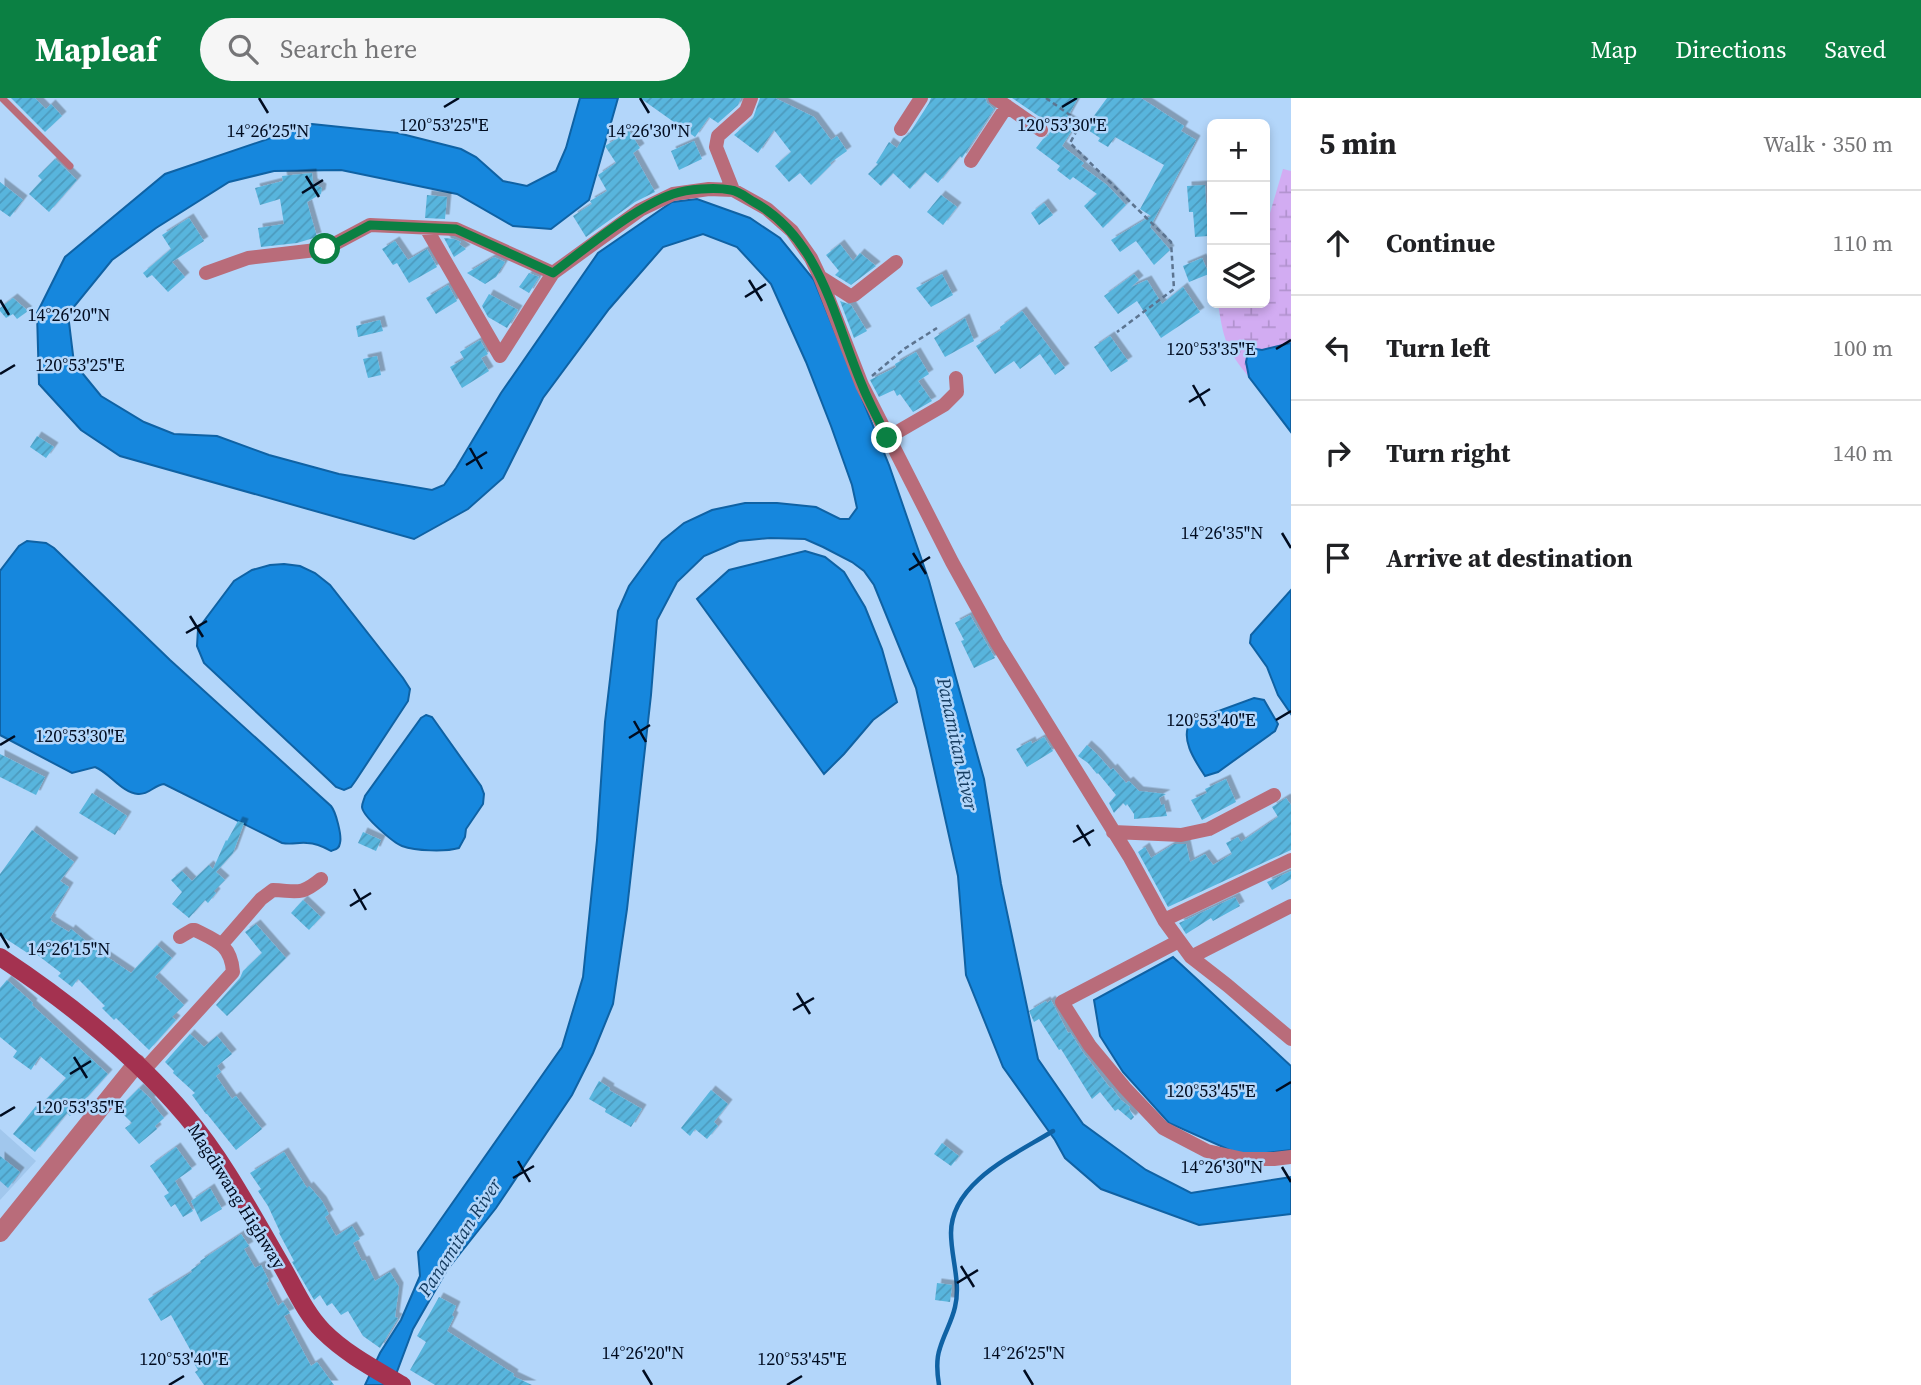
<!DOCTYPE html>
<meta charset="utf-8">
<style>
:root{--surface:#fff;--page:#f6f6f6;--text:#202124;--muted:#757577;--line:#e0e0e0;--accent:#0b8043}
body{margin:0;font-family:"Source Serif 4",serif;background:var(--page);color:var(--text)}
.controls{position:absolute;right:21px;top:21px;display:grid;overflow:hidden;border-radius:10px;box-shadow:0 4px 10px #0003}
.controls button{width:63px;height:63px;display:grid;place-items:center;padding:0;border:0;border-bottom:2px solid var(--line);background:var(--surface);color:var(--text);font:35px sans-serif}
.stop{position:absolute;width:21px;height:21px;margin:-16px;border:5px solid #0b8043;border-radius:50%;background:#fff}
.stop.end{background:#0b8043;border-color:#fff;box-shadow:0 2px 7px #0008}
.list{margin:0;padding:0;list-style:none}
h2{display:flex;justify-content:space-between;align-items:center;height:91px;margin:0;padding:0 28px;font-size:30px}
h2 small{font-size:23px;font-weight:400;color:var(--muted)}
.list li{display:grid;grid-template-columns:46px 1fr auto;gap:21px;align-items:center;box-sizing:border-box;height:105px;padding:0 28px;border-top:2px solid var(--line)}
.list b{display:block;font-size:26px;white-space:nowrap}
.list em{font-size:23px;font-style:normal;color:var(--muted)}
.icon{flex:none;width:38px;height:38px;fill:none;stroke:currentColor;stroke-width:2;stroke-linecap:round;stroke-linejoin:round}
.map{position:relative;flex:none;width:1291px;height:1287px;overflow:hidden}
header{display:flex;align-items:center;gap:42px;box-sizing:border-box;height:98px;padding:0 35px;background:var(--accent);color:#fff}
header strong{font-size:33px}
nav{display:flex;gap:38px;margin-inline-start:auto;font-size:24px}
.search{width:490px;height:63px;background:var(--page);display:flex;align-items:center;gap:18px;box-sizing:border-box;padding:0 24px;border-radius:38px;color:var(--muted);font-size:26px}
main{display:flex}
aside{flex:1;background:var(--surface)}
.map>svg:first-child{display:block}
</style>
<header>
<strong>Mapleaf</strong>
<div class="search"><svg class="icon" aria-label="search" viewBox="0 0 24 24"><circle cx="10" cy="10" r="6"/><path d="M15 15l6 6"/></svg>Search here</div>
<nav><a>Map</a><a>Directions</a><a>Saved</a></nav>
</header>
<main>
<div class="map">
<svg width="1291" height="1287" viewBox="0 0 1291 1287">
<defs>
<pattern id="wetland-marsh" width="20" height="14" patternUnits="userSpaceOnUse" patternTransform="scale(1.75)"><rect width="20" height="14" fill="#d2acf2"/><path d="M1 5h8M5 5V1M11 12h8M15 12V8" fill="none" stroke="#b293cf"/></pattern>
<pattern id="building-hatch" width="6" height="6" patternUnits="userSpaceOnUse" patternTransform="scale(1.75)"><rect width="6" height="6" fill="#59b5dd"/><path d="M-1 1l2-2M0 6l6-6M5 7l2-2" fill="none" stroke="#4c9abd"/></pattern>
<filter id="shadow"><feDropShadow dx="4.5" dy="-4.5" stdDeviation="0" flood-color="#0004"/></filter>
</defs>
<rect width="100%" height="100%" fill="#b3d6fa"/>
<!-- built -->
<path fill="#a1c7ed" d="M0,1031L36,1063L0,1102Z"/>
<!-- wetland -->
<path fill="url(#wetland-marsh)" d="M1283,71L1291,73V245L1262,252L1246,264L1249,279C1226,252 1223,239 1218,205H1265V132Z"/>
<!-- water -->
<path fill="#1687dd" stroke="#0f62a4" stroke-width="2" d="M580,0H618L589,102L551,131L513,128L457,96L341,72L274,73L229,84L156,130L112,162L68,216L74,265L101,298L144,324L174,336L217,338L269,357L339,376L432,392L444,387L456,370L501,295L598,155L672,104L697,101L750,120L780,140L814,182L889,367L929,483L984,681L1001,786L1038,961L1083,1026L1146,1072L1191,1095L1291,1079V1116L1199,1127L1101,1091L1065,1060L1055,1042L1003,969L966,877L958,778L916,590L874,487L864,473L852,464L823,449L805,441L770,440L739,443L704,458L677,484L657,522L651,597L627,811L613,906L593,955L572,997L496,1110L447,1172L413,1231L392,1287H365L380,1255L401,1222L420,1178L418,1154L562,949L583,879L597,742L605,624L618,513L629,488L662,443L684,425L712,412L745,405H777L816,409L840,421H849L857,410L852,387L831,328L806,264L771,186L737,149L703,136L663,149L609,211L543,300L503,380L468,411L414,441L120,358L81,332L39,286L37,215L65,159L165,76L312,26L398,35L461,51L476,59L503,83L527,88L556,73L566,50Z
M1291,245V334L1249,279L1246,264L1249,250L1262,252Z
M27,443L46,445L54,450L170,562L331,708C336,714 342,738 340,745C339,751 336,751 331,753C324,749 316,745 307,745C298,744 292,747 282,745L164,686C154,687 149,697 138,696C122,695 110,675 95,669L72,675L0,637V473L19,448Z
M805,453L825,459L844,474L865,509L882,551L897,604L873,622L844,656L824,676L697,501L729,472Z
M284,466L300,468L315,475L330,487L403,580L410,591L408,603L356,682L351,689L344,692L336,689L330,683L204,565L197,548L198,531L234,483L252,472L270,467Z
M1291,492V616L1278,597L1267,569L1250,545L1251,537Z
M1254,600L1264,602L1278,626L1275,633L1218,674L1205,678C1195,663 1179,640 1191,623Z
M426,617L432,619L481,688L484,696L483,706L466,731L465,739L459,750C445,754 416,753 402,748C394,745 363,719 362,709C362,705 364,702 365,698L421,620Z
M1173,859L1291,968V1052L1243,1058L1169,1025L1123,974L1100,938L1094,902Z"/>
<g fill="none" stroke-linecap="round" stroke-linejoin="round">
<!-- stream -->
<path stroke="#0f62a4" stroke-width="4.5" d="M939,1287C937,1275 936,1261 940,1250C944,1236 952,1223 955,1209C961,1184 951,1160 951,1135C951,1084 1016,1056 1053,1033"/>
</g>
<!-- building -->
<path fill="url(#building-hatch)" filter="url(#shadow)" d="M11,0H35L46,11L51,6L62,18L45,34Z
M640,0H741L738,7L718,25L709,19L695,39Z
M760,0H775L814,19L831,42L837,38L847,53L830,65L831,67L811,87L800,75L789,84L775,68L791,54L774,32L758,55L734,37L753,20Z
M931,0H985L987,5L994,11L962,60L960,58L938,85L925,74L910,91L893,75L881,88L868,76L878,66L876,65L889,44L897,50L903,40L909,36L929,5Z
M1012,0H1078L1067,20L1076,26L1062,48L1084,65L1081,68L1107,87L1126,107L1103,130L1084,108L1097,96L1073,79L1070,82L1057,72L1060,68L1036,50L1043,41L1048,38L1053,28Z
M1107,0H1141L1184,28L1181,33L1196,42L1150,129L1170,152L1154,167L1136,143L1120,154L1111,142L1151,118L1140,111L1164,67L1115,39L1108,49L1098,43L1100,40L1085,30Z
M629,33L640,50L633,55L655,94L635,104L586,139L573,118L592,106L590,103L607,93L598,77L616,65L605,48Z
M694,43L702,61L679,72L671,53Z
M55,61L77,82L49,114L29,96L42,82L38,78Z
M312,75L313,85L322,90L321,96L307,104L317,139L297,145L261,149L258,130L284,126L280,101L260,107L255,90L283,83L282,78Z
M0,84L23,102L10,119L0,112Z
M1205,87L1208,138L1195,139L1193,114H1189L1187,88Z
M427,97L447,99L445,121L425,120Z
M941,97L957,109L943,127L927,114Z
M1044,105L1053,117L1039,127L1031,115Z
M189,120L204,143L172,164L185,179L168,194L152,177L147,180L143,175L171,151L162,137Z
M444,140L454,141L461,144L459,146L466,151L454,159Z
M395,143L408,162L427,151L437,169L409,185L397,165L393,167L382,151Z
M840,146L853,163L860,155L876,168L851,187L835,177L839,173L826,157Z
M494,159L505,164L496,179L485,186L467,175Z
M1202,160L1209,176L1189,184L1183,168Z
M529,175L539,179L529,195L519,189Z
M942,176L953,197L931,209L916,190Z
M1134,176L1139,182L1131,189L1147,182L1162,206L1183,189L1200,214L1161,240L1137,203L1118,216L1104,198Z
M448,187L457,203L436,216L426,200Z
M489,196L518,212L507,230L488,219L482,208Z
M13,200L28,213L17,221L13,216L6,220L0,213V210Z
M840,203L851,207L867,233L854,240Z
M1022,213L1065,270L1055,277L1040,256L1020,271L1014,263L995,276L976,248L1001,232L1000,229Z
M965,220L974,243L945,259L934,240Z
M380,222L383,233L358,239L356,228Z
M1110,238L1128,263L1111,274L1094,249Z
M480,242L488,256L481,260L489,273L462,290L450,269L464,261L460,254Z
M916,254L929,276L918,283L932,303L913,314L900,296L897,298L894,292L879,299L870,282L896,269L895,266Z
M377,258L381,277L368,280L363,261Z
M37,338L54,349L46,360L30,349Z
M970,517L995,560L974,570L961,543L964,542L955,525Z
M1044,639L1053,653L1027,669L1016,651L1031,643L1032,646Z
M1087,647L1097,656L1111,672L1113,670L1126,685L1129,683L1139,693L1166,696L1159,700L1161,707L1164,706L1167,718L1134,721V716L1127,706L1126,708L1123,705L1114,715L1109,705L1116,697L1098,675L1097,676L1088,665L1078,658Z
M0,656L45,679L36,697L0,679Z
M1226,681L1236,704L1202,722L1191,702L1207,695L1205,691Z
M92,695L127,718L115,737L79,715Z
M1286,700L1291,707V752L1168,809L1138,754L1145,749L1151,760L1174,746H1186L1190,764L1205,756L1213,767L1232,756L1226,745L1238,739L1241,744L1278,719L1272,709Z
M238,723L244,725L233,755L216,774L225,782L214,793L216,795L208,805L205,802L189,820L172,806L182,794L171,782L182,773L192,783L209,767L213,771L226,742L227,743Z
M32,732L74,764L60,783L69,789L50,820L52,821L51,823L69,834L71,831L97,852L131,875L157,847L172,860L155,879L184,907L172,919L176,922L149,952L116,920L114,922L102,910L105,908L78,881L72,889L58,878L61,875L31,852L29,856L0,837V776Z
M363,734L381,742L376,753L358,745Z
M1291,773V781L1272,792L1267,784Z
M1235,799L1240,808L1213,823L1211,820L1186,836L1179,825Z
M303,802L321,819L309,832L291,815Z
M256,826L286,860L227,918L216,907L240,880L243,873L262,855L245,834Z
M7,882L33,905L32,907L108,976L70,1018L67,1015L35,1054L13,1036L36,1008L38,1010L66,980L40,958L31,972L13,959L17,953L0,939V890Z
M1051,902L1068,935L1070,934L1082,953L1110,990L1111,989L1121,1002L1130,1009L1129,1011L1134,1019L1131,1022L1118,1011L1115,1013L1100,994L1092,1001L1061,951L1059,952L1039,921L1034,924L1029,913L1046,903L1047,905Z
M190,936L204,949L217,938L232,956L217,968L221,974L216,978L232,1001L236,998L262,1031L236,1052L207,1016H206L192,997L195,995L173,975L174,973L165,964Z
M599,983L610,990L609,992L642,1011L631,1029L605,1014L606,1011L589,1001Z
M139,990L152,1002L150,1003L164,1020L155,1028L157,1031L139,1046L125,1030L132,1025L118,1011Z
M711,992L728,1006L714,1024L718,1028L707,1041L695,1031L690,1038L681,1030Z
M942,1045L959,1058L951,1068L934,1056Z
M176,1049L192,1071L175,1083L193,1113L183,1119L175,1106L171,1109L164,1098L169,1095L150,1068Z
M284,1054L307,1090L309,1088L322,1103L329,1116L325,1119L336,1138L352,1128L360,1141L353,1145L362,1163L365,1162L375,1183L390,1174L399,1189L395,1219L398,1220L380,1250L363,1238L348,1213L341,1217L332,1205L327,1208L320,1197L314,1202L292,1164L294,1163L279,1135L280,1134L268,1108L258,1093L261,1091L250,1075Z
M0,1058L20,1074L8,1090L0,1083Z
M210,1090L222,1111L201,1124L191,1103Z
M241,1136L249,1148L244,1151L255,1170L261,1167L269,1183L266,1185L278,1208L283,1204L290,1215L284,1218L311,1268L317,1264L334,1287H204L195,1274L198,1272L189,1257L192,1255L171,1217L161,1223L148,1201L192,1174L191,1172L201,1165L200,1163Z
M937,1185L952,1187L950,1204L935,1202Z
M439,1199L456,1208L452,1217L454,1219L447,1233L514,1276L513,1278L532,1287H435L410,1272L426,1244L417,1238Z"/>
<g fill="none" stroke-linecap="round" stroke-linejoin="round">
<!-- path -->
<path stroke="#5c7490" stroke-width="2.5" stroke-dasharray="5 3.5" stroke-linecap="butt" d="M1046,0L1081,25L1070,45L1171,144L1174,191L1117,234
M872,278L904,251L937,230"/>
<!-- service -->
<path stroke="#b96c7a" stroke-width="7" d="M2,0L70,68"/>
<!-- minor -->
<path stroke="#b96c7a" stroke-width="14" d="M995,0L1041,32
M901,31L921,0
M971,63L1007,8
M733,92L716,49L718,38L746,13L751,0
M426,130L500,258L553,175L640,112L673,96L709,91L733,92L767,111L792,133L811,160L820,179L862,287L952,464L997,545L1129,758L1164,822L1191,859L1227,887L1291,941
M206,175L248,160L325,151L370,127L456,131L553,175
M820,179L850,198L854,197L896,164
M887,340L944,307L957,294L956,280
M1113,734L1181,737L1209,731L1274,697
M1164,822L1291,762
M1179,843L1062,904L1090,948L1125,990L1163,1030L1207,1053L1243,1061H1274L1291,1059
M222,846L261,801L273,792C298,793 300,798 321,781
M1191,859L1291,808
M144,972L233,874C231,847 217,843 195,832H192L180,839"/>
<!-- tertiary -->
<path stroke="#b96c7a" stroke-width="18" d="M0,1135L137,965"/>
<!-- secondary -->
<path stroke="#a43250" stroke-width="18" d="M0,859C68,904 133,955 186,1018C225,1064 253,1119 283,1170C295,1191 306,1216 323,1233C346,1256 375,1271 402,1287"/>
</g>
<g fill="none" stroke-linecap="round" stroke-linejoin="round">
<!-- route -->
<path stroke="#0b8043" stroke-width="9" d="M325,151L370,127L456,131L553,175C585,151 635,109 673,96C687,91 715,89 731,92C739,93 747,100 754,104C821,141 834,221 862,287C869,305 879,322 887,340"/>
</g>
<!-- ticks -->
<path fill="none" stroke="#000c20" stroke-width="2.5" d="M259,0L268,15M640,0L649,15M444,9L459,0M1062,9L1077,0M306,78L319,99M302,95L323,82M749,182L762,203M745,199L766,186M0,202L9,217M1276,251L1291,242M0,276L15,267M1193,287L1205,308M1189,304L1210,291M470,350L482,371M466,367L487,354M1282,435L1291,450M913,455L926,476M909,472L930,459M190,518L203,539M186,535L207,523M1276,622L1291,613M634,623L646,644M629,640L650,627M0,647L15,638M1077,727L1090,748M1073,744L1094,732M354,791L366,812M350,808L371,795M0,835L9,850M797,895L810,916M793,912L814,900M74,959L87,980M70,976L91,963M1276,993L1291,984M0,1018L15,1009M518,1063L530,1084M1282,1069L1291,1084M513,1080L534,1068M961,1168L974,1189M957,1185L978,1172M643,1272L652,1287M1024,1272L1033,1287M169,1287L184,1278M787,1287L802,1278"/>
<g text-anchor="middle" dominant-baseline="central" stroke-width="5" stroke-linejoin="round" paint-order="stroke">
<!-- street labels -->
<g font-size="18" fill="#000c20" stroke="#b3d6fa">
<text transform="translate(237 1098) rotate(58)">Magdiwang Highway</text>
</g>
<!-- water labels -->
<g font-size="19" font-style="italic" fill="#163d61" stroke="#b3d6fa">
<text transform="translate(958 646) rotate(78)">Panamitan River</text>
<text transform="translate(459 1139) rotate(-57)">Panamitan River</text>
</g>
</g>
<g font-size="18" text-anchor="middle" fill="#000c20" stroke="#b3d6fa" stroke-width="5" stroke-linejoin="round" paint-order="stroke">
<text x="444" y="33">120°53'25"E</text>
<text x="1062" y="33">120°53'30"E</text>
<text x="649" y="39">14°26'30"N</text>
<text x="268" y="39">14°26'25"N</text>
<text x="69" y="223">14°26'20"N</text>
<text x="1211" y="257">120°53'35"E</text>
<text x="80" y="273">120°53'25"E</text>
<text x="1222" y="441">14°26'35"N</text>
<text x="1211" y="628">120°53'40"E</text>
<text x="80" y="644">120°53'30"E</text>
<text x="69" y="857">14°26'15"N</text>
<text x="1211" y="999">120°53'45"E</text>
<text x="80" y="1015">120°53'35"E</text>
<text x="1222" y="1075">14°26'30"N</text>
<text x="643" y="1261">14°26'20"N</text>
<text x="1024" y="1261">14°26'25"N</text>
<text x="184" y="1267">120°53'40"E</text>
<text x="802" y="1267">120°53'45"E</text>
</g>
</svg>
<div class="controls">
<button>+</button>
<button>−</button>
<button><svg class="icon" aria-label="layers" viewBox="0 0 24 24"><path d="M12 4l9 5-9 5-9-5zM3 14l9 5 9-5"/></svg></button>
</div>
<div class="stop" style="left:325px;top:151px"></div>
<div class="stop end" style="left:887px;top:340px"></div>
</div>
<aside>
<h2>5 min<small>Walk · 350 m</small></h2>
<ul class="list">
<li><svg class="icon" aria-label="ahead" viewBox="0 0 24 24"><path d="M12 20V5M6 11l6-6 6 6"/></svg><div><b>Continue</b></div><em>110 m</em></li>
<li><svg class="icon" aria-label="left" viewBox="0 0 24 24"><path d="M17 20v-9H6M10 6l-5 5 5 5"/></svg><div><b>Turn left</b></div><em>100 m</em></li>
<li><svg class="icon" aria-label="right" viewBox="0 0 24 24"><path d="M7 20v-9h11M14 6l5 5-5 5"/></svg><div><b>Turn right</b></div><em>140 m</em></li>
<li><svg class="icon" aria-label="arrive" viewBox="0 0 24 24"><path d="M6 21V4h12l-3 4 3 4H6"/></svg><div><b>Arrive at destination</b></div></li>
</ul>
</aside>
</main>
